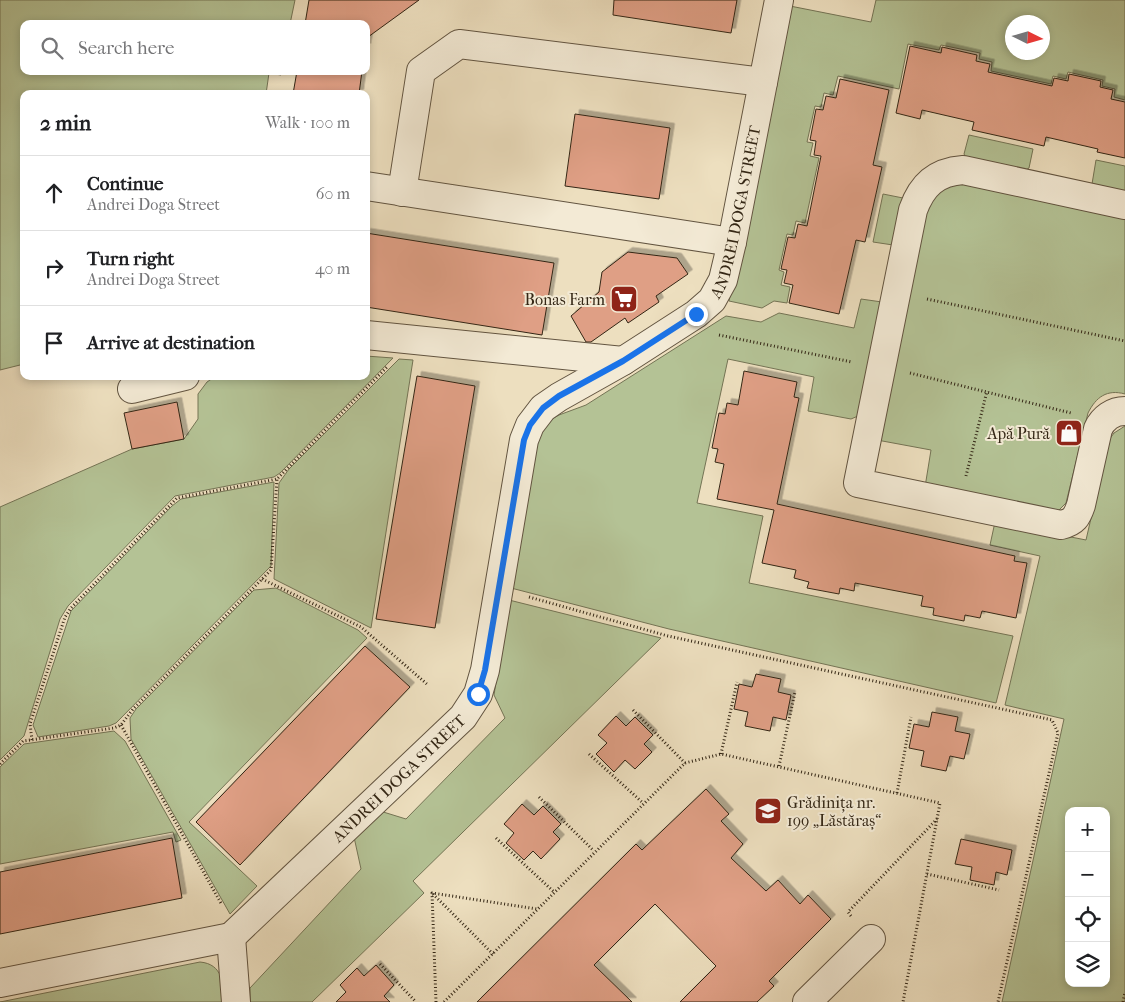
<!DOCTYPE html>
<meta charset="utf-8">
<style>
:root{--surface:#fff;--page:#f2f2f2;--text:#202124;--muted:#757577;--line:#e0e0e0}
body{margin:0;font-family:"IM FELL French Canon",serif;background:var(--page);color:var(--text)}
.controls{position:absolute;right:15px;bottom:15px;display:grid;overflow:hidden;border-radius:10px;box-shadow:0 2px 8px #0003}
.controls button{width:45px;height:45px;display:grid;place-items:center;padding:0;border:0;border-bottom:1px solid var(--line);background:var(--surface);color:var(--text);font:25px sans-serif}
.compass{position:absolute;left:1005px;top:15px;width:45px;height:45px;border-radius:50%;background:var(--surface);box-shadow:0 2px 8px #0003;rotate:95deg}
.stop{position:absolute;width:15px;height:15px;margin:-11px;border:4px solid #1a73e8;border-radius:50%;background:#fff}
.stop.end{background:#1a73e8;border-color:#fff;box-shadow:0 1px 5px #0008}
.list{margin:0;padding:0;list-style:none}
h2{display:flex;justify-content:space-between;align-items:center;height:65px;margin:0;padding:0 20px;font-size:21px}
h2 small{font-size:16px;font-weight:400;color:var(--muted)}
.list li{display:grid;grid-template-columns:32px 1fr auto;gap:15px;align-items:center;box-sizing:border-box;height:75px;padding:0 20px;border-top:1px solid var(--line)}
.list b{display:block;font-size:19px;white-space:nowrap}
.list p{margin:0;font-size:16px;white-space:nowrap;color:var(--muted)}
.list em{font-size:16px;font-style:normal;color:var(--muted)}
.icon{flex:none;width:28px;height:28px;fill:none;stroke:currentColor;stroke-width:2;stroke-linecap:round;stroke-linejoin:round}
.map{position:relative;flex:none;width:1125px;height:1002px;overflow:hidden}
.search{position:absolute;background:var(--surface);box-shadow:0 2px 8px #0003;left:20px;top:20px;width:350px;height:55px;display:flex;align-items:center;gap:12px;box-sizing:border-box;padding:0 18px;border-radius:10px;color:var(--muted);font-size:19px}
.panel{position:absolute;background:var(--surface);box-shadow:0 2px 8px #0003;left:20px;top:90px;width:350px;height:290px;border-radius:10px}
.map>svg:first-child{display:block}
</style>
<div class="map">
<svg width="1125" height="1002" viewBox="0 0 1125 1002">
<defs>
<filter id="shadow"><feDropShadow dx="4.5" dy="-4.5" stdDeviation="0" flood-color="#0004"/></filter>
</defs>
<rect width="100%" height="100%" fill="#eddfbf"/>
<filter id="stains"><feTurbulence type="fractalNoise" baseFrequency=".004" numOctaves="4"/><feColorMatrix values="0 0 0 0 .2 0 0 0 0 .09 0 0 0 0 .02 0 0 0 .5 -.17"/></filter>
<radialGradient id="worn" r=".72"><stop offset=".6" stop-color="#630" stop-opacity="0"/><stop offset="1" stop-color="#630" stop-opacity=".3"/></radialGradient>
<!-- green -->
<path fill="#b4c295" stroke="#747455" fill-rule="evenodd" d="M0,0H295L290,24H24V71H281V75L269,73L266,94H24V364L0,370Z
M876,0H1125V100L1114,97L1115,89L1102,86L1103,80L1068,72L1066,79L1053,76L1051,84L991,71L992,62L979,59L980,53L941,45L939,50L908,44L899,89L838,76L833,95L824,93L821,107L815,106L807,142L813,143L810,156L819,158L805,223L796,221L793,235L787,234L779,270L784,272L781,285L790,287L787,303L774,301L762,308L729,301L790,6L871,22ZM1012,22H1042V52H1012Z
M969,135L1033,149L1029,168L1024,171L967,160L964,154Z
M1096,160L1125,166V194L1092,184Z
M950,181L1125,215V394C1107,389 1096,397 1088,413L1066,503L1057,512L925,487L931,450L877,440L923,207Z
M883,194L903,198L907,202L893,245L873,242Z
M861,299L882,302L858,416L851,419L808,411L814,377L728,359L697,503L763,516L749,583L1013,636L996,703L669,629L511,588L535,438L547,422L559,415L586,405L726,316L761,322L779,313L854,328Z
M366,356L393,358L280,473L274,477L175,496L68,606L60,619L24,736L0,760V507L132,449L184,439L198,419V394L207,382L216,376H366Z
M399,359L413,360L371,628L274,579L279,483L289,469Z
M1125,426V1002H1002L1064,719L1005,705L1040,556L990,545L995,522L1086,540L1109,440L1114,433ZM1069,811H1106V983H1069Z
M274,482L271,566L116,723L109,726L38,737L33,725L71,611L172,506L181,499Z
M276,588L358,630L367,638L189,822L257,886L230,914L131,739L130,718L136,709L254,590Z
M509,600L661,638L413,881L424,893L312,1002H250V988L361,869L354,837L380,811L406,819L505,718L494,695Z
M114,731L125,741L181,840L176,842L173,832L0,864V767L24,744Z
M200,962C223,964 223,984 226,1002H0Z"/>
<!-- building -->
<path fill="#df9f85" stroke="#332615" filter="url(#shadow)" d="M309,0H419L368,37L366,48V24H305Z
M614,0H737L731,33L613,15Z
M910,46L941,53L942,47L977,55L976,61L990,64L988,72L1052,86L1054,78L1068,81L1069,74L1101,81L1100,87L1113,90L1111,99L1125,102V158L1097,152L1098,149L1046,137L1044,146L972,130L974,122L922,110L920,119L896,113Z
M297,71H362L359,94H293Z
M840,79L889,90L873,165L882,167L871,216L865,242L856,240L839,314L789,303L793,285L784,283L787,270L781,269L788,237L795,238L798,224L807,226L821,156L814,155L816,141L810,140L816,109L823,110L826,96L836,98Z
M575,114L670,128L659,199L565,186Z
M366,233L554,263L542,335L366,307Z
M628,252L677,258L688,274L656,296L659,302L628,323L625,318L591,342H586L571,316L599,292L602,272Z
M744,371L797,382L794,397L799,398L777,504L1015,556L1014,561L1027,563L1016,618L982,611L980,618L965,615L964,621L933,615L934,608L921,606L923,596L855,583L854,591L840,588L839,594L807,588L809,582L794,578L796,570L762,563L774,510L717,499L724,464L715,462L718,449L712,448L719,413L725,414L727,403L738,405Z
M417,376L475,386L435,628L376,619Z
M177,402L184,439L132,449L124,413Z
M365,646L410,687L240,865L196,822Z
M756,674L781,679L778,692L791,695L786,720L773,717L770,731L745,726L748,712L734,709L739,684L752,687Z
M932,712L958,717L955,731L970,734L964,759L950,756L946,771L921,766L924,751L909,748L914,724L929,727Z
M616,716L626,726L635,717L653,735L644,744L652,752L635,769L625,760L614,772L596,754L607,743L598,735Z
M706,789L729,814L721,821L743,844L731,858L766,891L778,880L800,904L808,895L831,919L769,981L774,986L757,1002H680L716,966L655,904L594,965L632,1002H477L636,844L642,850Z
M522,804L534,815L543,806L561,824L553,832L560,839L541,859L533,851L524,860L506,843L514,833L504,824Z
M172,838L182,898L0,934V872Z
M961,839L1012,850L1007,875L996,872L994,885L970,880L972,867L955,864Z
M376,965L394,985L384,996L390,1002H336L346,992L340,985L357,968L364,976Z"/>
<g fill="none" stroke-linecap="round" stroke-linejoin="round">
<!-- minor casing -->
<g stroke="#625440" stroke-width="30">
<g id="minor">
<path d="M366,186L732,242"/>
<path d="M402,192L421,71L459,44L763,82"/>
<path d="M1125,205L963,170C936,172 922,185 913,210L858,483L1061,525C1074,522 1077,517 1081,505L1098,429C1103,418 1113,411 1125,411"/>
<path d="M366,335L623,361"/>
<path d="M132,389L185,376"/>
<path id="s1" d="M231,937L463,717L478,694L485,670L524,440L530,425L543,408L559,397L623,361L696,314L712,300L723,280L732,242L779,0"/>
<path d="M231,937L236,1002"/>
<path d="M0,983L231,937"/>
<path d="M807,1002L871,939"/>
</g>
</g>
<!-- path -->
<path stroke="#332615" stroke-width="3" stroke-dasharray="1 2.5" stroke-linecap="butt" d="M927,299L1125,341
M719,335L852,362
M910,373L1071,413
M966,476L987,391
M262,579L361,627L428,685
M529,597L668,636L1052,720L1058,733L998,1002
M633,710L685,763
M121,725L222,905
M32,740L30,724L65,617L71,608L177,498L277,479L387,367
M589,754L643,803
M721,754L737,682
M0,764L23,741L114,728L121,725L133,709L271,570L277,479
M779,766L795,692
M897,793L911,717
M539,797L594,851
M496,838L554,892
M927,874L999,890
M433,894L493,954
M851,916L848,912L937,819
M380,964L416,1002
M436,1002L432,893L537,909
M444,1002L685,763L721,754L940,803L903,1002
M1123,1002L1125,992"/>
<!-- minor -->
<use href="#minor" stroke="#f3ead5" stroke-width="28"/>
</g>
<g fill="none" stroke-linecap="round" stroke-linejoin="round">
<!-- route -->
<path stroke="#1a73e8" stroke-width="6" d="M478,694L485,670L524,440L530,425L543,408L559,396L623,361L696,314"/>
</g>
<!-- icons -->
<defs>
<g id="supermarket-square" transform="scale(1.4375)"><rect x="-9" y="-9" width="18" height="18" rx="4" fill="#8f2418" stroke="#f3ead5"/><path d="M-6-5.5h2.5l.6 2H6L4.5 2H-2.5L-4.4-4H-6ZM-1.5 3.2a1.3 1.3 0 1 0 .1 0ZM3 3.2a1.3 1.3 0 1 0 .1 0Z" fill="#fff"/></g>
<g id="shop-square" transform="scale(1.4375)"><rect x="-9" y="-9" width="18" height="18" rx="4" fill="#8f2418" stroke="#f3ead5"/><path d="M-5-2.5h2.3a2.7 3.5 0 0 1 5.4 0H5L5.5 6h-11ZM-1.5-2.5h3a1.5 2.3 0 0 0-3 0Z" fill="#fff"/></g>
<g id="school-square" transform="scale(1.4375)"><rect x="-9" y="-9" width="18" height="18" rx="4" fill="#8f2418" stroke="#f3ead5"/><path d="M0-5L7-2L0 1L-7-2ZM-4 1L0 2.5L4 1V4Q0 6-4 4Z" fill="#fff"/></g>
</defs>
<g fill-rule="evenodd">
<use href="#supermarket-square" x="624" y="299"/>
<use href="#shop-square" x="1069" y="433"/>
<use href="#school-square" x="768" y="811"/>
</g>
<g text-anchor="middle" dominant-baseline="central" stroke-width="4" stroke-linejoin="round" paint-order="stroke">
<!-- street labels -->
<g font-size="16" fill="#332615" stroke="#f3ead5">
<text stroke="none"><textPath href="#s1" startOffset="936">ANDREI DOGA STREET</textPath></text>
<text stroke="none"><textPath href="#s1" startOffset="231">ANDREI DOGA STREET</textPath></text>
</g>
<!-- poi labels -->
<g font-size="16" fill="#332615" stroke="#f3ead5" text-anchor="end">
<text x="605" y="299">Bonas Farm</text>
<text x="1050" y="433">Apă Pură</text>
<text x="787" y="802" text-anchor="start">Grădinița nr.<tspan x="787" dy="18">199 „Lăstăraș“</tspan></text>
</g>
</g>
<rect width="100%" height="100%" filter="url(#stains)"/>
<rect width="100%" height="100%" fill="url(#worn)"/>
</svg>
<div class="controls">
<button>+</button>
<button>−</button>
<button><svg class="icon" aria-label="locate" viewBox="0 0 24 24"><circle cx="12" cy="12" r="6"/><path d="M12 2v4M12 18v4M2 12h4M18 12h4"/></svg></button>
<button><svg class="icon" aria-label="layers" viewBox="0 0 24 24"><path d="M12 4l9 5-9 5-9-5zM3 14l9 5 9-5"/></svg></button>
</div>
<svg class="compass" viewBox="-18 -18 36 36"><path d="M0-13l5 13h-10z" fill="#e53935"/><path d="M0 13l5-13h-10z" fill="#757577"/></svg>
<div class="stop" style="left:478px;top:694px"></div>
<div class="stop end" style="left:696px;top:314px"></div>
<div class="search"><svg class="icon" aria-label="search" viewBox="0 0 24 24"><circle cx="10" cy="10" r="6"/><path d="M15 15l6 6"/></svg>Search here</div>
<section class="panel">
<h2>2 min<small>Walk · 100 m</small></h2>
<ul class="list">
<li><svg class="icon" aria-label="ahead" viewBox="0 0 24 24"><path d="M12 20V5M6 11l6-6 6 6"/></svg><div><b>Continue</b><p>Andrei Doga Street</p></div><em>60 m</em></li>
<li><svg class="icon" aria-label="right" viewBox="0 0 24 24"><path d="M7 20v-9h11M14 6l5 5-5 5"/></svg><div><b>Turn right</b><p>Andrei Doga Street</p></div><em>40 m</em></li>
<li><svg class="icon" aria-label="arrive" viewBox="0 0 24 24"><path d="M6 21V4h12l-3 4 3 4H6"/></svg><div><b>Arrive at destination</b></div></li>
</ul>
</section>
</div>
